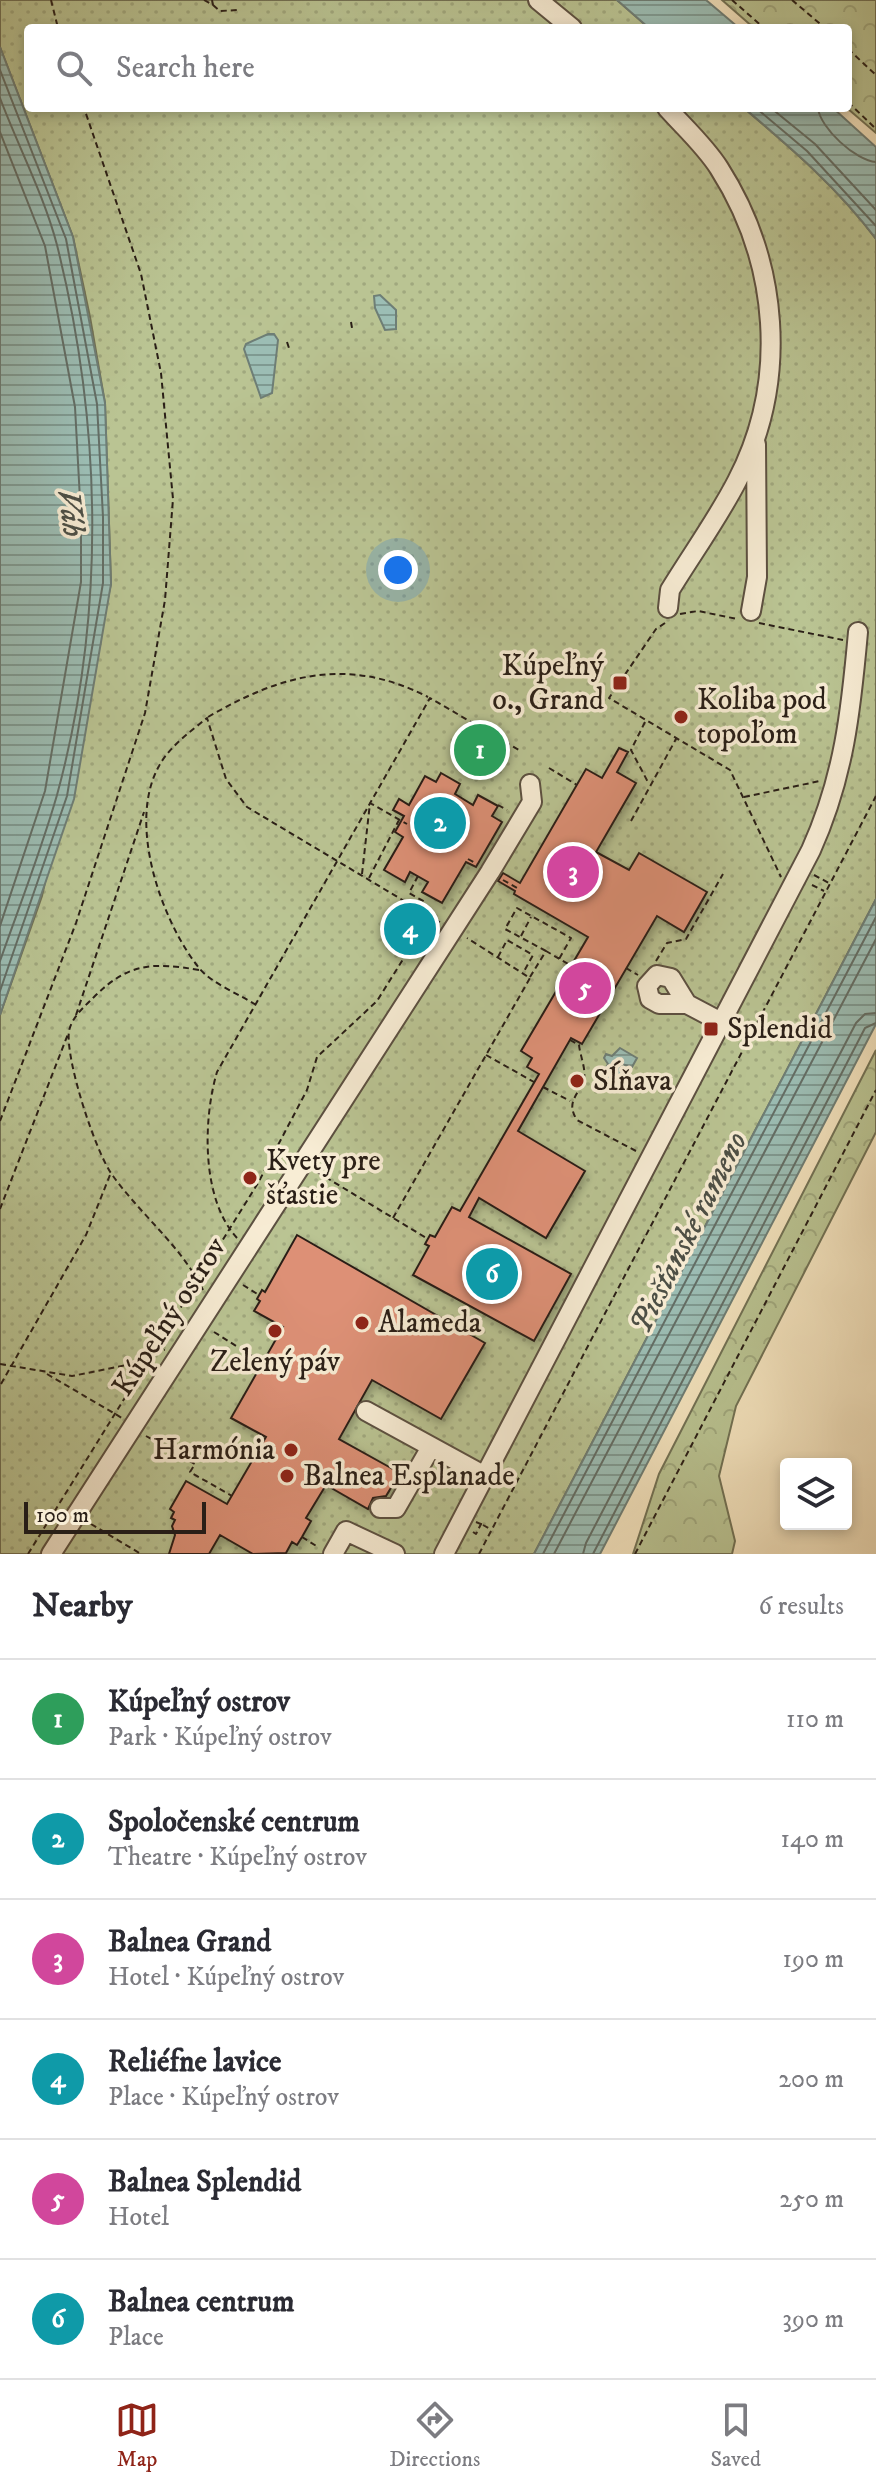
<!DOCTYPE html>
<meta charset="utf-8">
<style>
:root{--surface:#fff;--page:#f7f7f7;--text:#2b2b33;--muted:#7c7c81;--line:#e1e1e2;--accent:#8f2418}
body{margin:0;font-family:"IM FELL DW Pica",serif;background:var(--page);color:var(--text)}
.controls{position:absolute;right:24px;bottom:24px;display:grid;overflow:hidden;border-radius:8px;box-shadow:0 4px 12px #0003}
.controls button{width:72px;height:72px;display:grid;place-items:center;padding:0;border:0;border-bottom:2px solid var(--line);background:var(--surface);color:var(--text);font:40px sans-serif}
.scale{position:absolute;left:24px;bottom:20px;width:182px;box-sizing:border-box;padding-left:8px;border:4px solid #2a1f17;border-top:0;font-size:22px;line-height:28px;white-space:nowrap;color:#2a1f17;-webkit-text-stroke:6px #f8edd5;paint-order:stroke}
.you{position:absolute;left:398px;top:570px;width:28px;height:28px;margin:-20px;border:6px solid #fff;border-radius:50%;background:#1a73e8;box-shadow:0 0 0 12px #1a73e833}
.badge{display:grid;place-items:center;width:52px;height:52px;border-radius:50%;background:var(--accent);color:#fff;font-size:26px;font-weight:700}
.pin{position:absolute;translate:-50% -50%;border:4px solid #fff;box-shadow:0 2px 8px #0006}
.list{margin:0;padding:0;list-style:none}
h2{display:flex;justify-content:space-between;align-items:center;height:104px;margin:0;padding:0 32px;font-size:34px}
h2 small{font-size:26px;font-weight:400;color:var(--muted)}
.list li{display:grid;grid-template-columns:52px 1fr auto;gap:24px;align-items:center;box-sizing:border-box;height:120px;padding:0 32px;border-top:2px solid var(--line)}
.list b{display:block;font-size:30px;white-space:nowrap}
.list p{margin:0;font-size:26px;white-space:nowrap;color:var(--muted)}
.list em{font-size:26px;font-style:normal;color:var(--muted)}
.icon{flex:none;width:44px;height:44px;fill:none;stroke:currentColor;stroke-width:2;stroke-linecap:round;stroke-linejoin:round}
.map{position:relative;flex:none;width:876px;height:1554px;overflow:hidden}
.search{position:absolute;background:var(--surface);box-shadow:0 4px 12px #0003;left:24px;right:24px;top:24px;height:88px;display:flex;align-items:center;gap:20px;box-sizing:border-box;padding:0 28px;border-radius:8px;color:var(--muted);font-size:30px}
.sheet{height:824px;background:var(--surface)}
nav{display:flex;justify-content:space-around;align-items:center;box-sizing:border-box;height:112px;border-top:2px solid var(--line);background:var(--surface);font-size:22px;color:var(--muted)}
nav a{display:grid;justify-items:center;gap:4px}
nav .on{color:var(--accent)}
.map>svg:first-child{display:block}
</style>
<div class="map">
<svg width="876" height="1554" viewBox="0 0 876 1554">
<defs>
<pattern id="forest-crowns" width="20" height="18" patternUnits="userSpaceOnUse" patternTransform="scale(2)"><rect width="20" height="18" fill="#bac493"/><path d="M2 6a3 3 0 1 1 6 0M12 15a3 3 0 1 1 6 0" fill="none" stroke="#a0a87e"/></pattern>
<pattern id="park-dots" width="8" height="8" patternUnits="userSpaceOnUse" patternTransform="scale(2)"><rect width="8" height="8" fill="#bac493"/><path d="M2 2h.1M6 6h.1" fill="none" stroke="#a0a87e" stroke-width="1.8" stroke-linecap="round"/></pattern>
<pattern id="water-rules" width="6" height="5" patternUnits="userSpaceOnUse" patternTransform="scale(2)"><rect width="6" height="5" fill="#9cbeb5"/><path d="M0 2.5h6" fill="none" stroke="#7f9a92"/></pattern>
<filter id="shadow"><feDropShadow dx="2.5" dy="4.5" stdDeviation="4" flood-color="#0004"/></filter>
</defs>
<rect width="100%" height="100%" fill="#f4e4bf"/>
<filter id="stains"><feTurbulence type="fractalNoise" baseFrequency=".0025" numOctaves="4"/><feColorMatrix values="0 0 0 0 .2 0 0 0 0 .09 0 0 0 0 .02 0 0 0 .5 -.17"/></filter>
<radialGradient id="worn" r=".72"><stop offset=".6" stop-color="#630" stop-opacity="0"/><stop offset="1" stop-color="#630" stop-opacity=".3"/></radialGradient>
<!-- forest -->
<path fill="url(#forest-crowns)" stroke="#727255" stroke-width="2" d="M722,0H876V133L847,108L848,28H754Z
M876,1050V1132L736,1406L719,1476L735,1541L732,1554H633L659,1474Z"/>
<!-- park -->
<path fill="url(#park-dots)" stroke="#727255" stroke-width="2" d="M0,0H617L649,28H28V108H744C792,149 838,188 876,239V899L534,1554H0V1015L42,896L111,584L105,403L90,317L73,237L0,47Z"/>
<!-- water -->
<path fill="url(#water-rules)" stroke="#6e7e76" stroke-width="2" d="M617,0H706L739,28H649Z
M0,47L73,237L105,403L111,584L74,799L0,1015Z
M744,108H833L876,147V239C838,188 792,149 744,108Z
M380,295L396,310V329L385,330L375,308L374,296Z
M268,334H274L278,340L272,393L261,398L244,349L246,344Z
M876,899V1024L600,1554H534Z
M620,1048L637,1058L632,1067L618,1063L629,1073L615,1091L598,1080L608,1064L604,1058L606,1054L612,1056Z"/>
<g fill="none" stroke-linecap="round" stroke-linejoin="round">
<!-- shore -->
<path stroke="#636e66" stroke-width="2" d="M0,70L66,239L97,404L103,517V583L67,796L0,991
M0,98C18,146 44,195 57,245C102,425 106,615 57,795C41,851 19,907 0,961
M756,108L807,151L876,226
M771,108L815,144L876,210
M818,108C820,128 856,161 876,162
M0,132L45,246L75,407L81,518V582L45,791L0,926
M543,1554L876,917
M554,1554L876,939
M583,1554L586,1543L856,1023L865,1014L876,1013
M593,1554L865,1028L876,1023"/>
</g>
<!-- building -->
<path fill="#dd9076" stroke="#2a1f17" stroke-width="2" filter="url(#shadow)" d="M619,748L628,752L617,772L636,783L596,852L629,870L639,853L707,892L684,932L657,916L582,1044L571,1038L518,1131L585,1171L546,1238L479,1198L469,1217L571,1274L534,1341L413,1275L429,1246L425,1244L430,1235L435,1237L452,1207L460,1211L539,1074L527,1067L532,1058L521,1051L588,937L514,894L515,891L498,881L503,873L520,883L586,769L602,778Z
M441,773L460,784L455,794L473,805L478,795L498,806L492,816L502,822L476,867L466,862L442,903L422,892L428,882L410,872L405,882L384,870L403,837L395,832L404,816L393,810L399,799L409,805L425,776L436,782Z
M297,1235L485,1343L441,1419L372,1380L339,1439L400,1473L386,1496L373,1498L368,1509L326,1485L306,1518L311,1521L302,1537L297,1545L292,1542L286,1553L253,1554L220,1535L209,1554H169L175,1535L172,1526L175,1520L171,1518L174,1512L170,1509L186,1481L227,1504L266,1437L231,1418L283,1327L254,1311L260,1301L257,1299L262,1290L265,1292Z"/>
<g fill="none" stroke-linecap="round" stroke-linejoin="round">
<!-- minor casing -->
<g stroke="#5c5041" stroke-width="22">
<path id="minor" d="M538,0L572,28
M667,108C684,127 705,146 719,168C779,262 789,381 737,481C718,518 692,554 670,590L668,608
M751,611L757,577L756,444
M657,975L671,978L687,1004H659L650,999L647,986Z
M687,1004L723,1023
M366,1411L483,1475
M380,1508H396L431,1447
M51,1554L490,872L532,802L530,784
M333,1554L346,1531L395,1554
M444,1554L811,850C844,777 851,711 858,632"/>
</g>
<!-- path -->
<path stroke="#2a1f17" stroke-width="2" stroke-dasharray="6 4" stroke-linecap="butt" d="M51,0L58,28
M204,0L213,5L212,0
M732,0L764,28
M792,0L825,28
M213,5L220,11L238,10
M848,49L876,75
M848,102L876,129
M351,322L352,328
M287,342L289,348
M680,614L698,611L737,619
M665,623L656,629L609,698L730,770L781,877
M759,623L843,640
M208,717C282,674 348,656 428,697
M645,722L631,750L649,784
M549,768L577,785
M744,797L820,781
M498,805L507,810
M631,821L676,739
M468,859L477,864
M362,874L370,803L407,824
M814,875L829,883
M418,876L409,893L425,902L421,909
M369,878L399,820
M503,880L517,888
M812,885L824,891
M521,936L531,917
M546,951L505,929L517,908L571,938L559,959
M498,957L507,940L533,955L523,973
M656,961L667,943L686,939L723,874
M626,968L638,975
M199,970C152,962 128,963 94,997C84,1007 72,1017 69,1031C65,1059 96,1154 113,1176C142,1216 181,1246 203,1290
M530,977L546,951L570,965
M256,1005C239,994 211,983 199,968C161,920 127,823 159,766C169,747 191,731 207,718L226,779L247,807L441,923
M76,1015L144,812
M570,1040L579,1045C580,1055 586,1069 584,1078C579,1096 565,1101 577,1120L636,1151
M486,1055L534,1082
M543,1087L570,1101
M0,1121L76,923L145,713L165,600L173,499L161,373L141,274L84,108
M317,1172L428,1239
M0,1209L68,1034
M393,1218L530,978L467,938
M237,1238C201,1199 203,1119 217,1072L430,698L519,750
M243,1285L259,1295
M214,1332L263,1363
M0,1364L72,1376L127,1365L152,1351L165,1350
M47,1374L122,1418
M1,1384L86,1235L110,1175
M146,1436L195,1464L190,1472L232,1496
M91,1524L141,1554
M483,1525L490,1529
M473,1532L476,1534L481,1524L478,1523
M302,1537L318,1547
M28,1554L258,1183L307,1090L317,1057L377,1001L430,916
M479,1554L876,796
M635,1554L876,1090"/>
<!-- minor -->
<use href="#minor" stroke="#f8edd5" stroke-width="18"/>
<!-- path-bridge -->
<path stroke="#2a1f17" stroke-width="2" stroke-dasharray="6 4" stroke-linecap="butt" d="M476,1522L483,1525"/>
</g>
<!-- markers -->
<g fill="#8f2418" stroke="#f8edd5" stroke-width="3">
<rect x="612" y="675" width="16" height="16" rx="4"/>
<circle cx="681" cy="717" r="8"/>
<rect x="703" y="1021" width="16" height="16" rx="4"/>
<circle cx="577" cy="1081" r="8"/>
<circle cx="250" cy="1178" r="8"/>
<circle cx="362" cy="1323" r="8"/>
<circle cx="275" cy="1331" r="8"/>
<circle cx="291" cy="1450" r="8"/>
<circle cx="287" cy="1476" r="8"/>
</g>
<g text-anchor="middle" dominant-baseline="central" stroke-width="7" stroke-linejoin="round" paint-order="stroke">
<!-- poi labels -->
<g font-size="30" fill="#2a1f17" stroke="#f8edd5" text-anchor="start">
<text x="604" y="666" text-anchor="end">Kúpeľný<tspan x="604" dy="34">o., Grand</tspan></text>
<text x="697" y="700">Koliba pod<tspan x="697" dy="34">topoľom</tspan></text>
<text x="727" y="1029">Splendid</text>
<text x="593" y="1081">Sĺňava</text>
<text x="266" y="1161">Kvety pre<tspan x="266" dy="34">šťastie</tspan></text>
<text x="378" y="1323">Alameda</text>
<text x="275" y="1362" text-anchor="middle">Zelený páv</text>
<text x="275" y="1450" text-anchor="end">Harmónia</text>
<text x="303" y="1476">Balnea Esplanade</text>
</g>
<!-- street labels -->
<g font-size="30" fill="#2a1f17" stroke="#f8edd5">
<text transform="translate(170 1317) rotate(-57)">Kúpeľný ostrov</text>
</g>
<!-- water labels -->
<g font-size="32" font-style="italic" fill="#4c4f46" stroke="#f8edd5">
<text transform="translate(70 513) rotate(82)">Váh</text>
<text transform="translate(689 1233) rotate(-63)">Piešťanské rameno</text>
</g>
</g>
<rect width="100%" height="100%" filter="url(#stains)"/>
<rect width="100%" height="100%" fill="url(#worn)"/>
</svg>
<div class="controls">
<button><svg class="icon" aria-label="layers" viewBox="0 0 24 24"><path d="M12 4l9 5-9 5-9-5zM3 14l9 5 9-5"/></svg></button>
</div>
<div class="scale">100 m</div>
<div class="you"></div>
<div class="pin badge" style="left:480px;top:750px;background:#2e9e5b">1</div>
<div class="pin badge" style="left:440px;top:823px;background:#0f9aa8">2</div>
<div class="pin badge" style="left:573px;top:872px;background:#d1479c">3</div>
<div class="pin badge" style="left:410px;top:929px;background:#0f9aa8">4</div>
<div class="pin badge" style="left:585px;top:988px;background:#d1479c">5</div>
<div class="pin badge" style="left:492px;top:1274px;background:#0f9aa8">6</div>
<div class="search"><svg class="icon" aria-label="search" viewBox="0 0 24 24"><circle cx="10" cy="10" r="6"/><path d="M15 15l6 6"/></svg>Search here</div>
</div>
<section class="sheet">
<h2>Nearby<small>6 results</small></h2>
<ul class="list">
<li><span class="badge" style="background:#2e9e5b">1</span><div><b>Kúpeľný ostrov</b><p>Park · Kúpeľný ostrov</p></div><em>110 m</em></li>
<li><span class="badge" style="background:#0f9aa8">2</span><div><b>Spoločenské centrum</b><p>Theatre · Kúpeľný ostrov</p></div><em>140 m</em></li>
<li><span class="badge" style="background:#d1479c">3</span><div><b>Balnea Grand</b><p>Hotel · Kúpeľný ostrov</p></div><em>190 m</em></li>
<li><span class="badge" style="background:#0f9aa8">4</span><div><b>Reliéfne lavice</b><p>Place · Kúpeľný ostrov</p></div><em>200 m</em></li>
<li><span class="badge" style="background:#d1479c">5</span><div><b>Balnea Splendid</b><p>Hotel</p></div><em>250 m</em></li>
<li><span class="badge" style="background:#0f9aa8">6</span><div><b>Balnea centrum</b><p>Place</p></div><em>390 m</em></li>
</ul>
</section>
<nav>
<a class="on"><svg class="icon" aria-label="map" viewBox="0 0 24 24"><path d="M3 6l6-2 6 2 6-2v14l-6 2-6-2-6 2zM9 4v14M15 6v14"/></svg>Map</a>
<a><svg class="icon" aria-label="directions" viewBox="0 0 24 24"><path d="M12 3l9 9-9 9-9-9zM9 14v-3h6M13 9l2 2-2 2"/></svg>Directions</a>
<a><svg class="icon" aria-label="saved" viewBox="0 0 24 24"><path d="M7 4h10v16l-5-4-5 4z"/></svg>Saved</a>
</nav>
